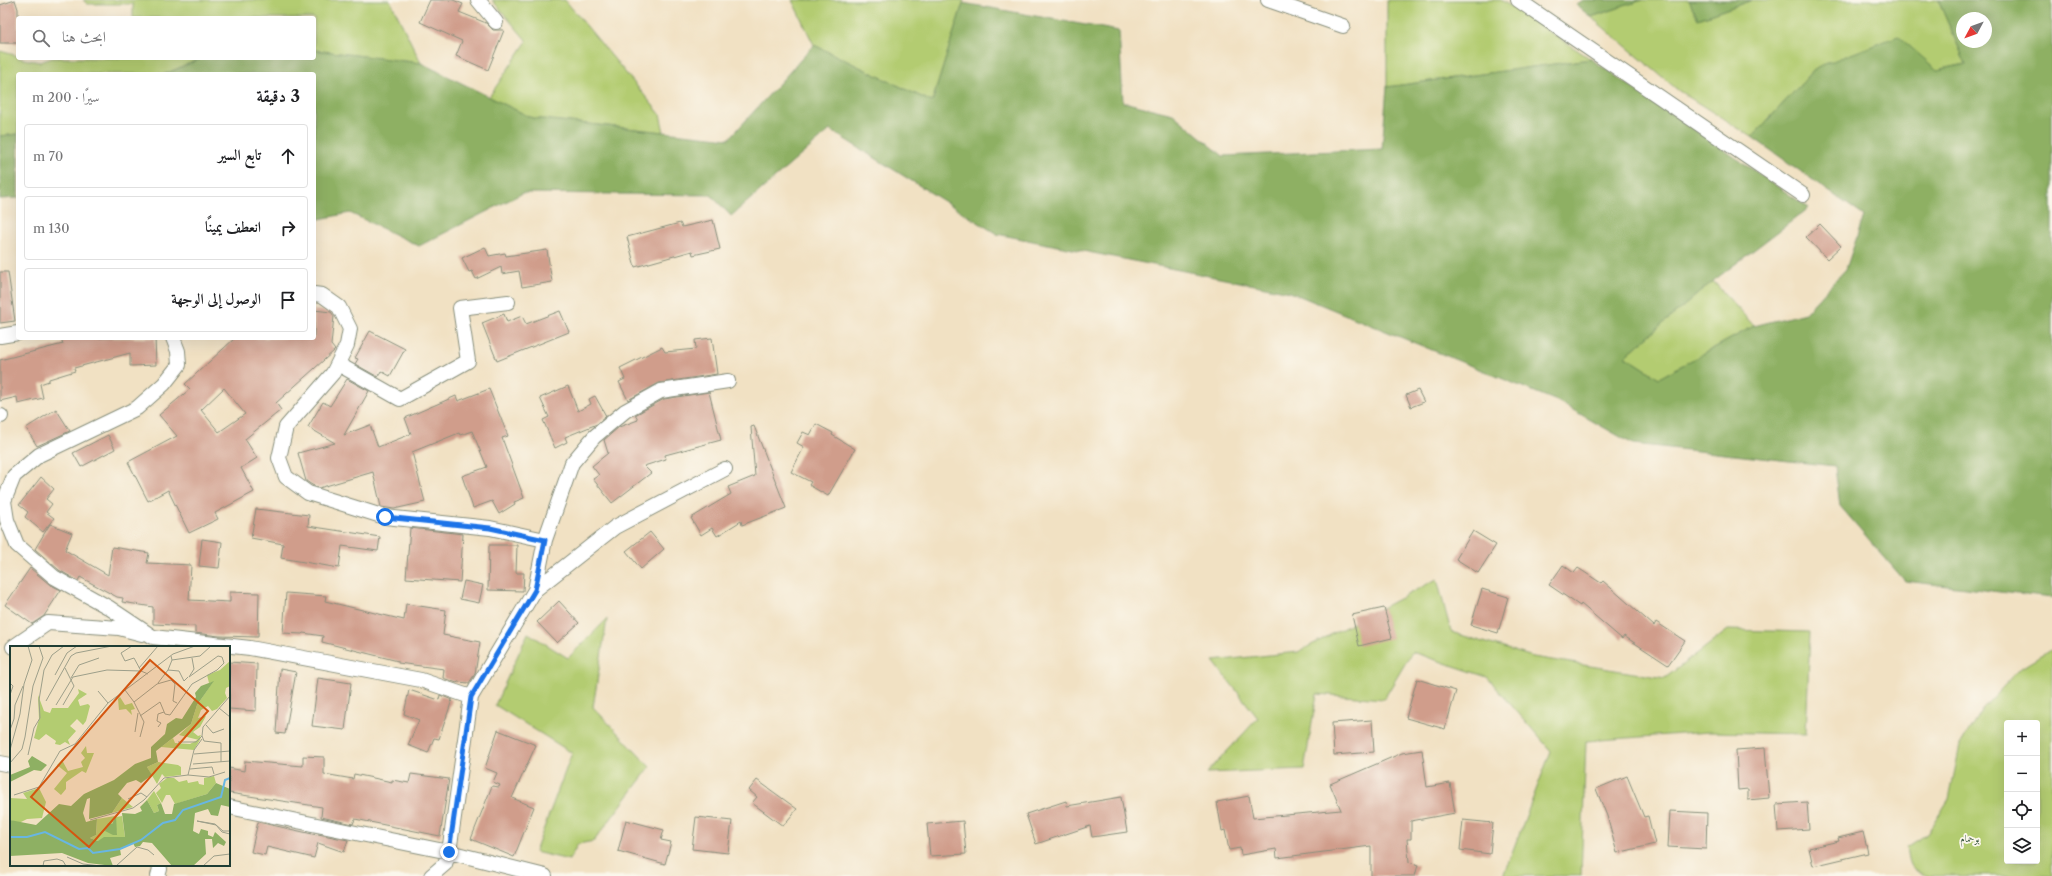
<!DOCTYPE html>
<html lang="ar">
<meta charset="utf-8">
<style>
:root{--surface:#fff;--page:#f6f6f6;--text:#202124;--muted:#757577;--line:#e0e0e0}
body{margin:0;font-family:"Libre Caslon Text",Amiri,serif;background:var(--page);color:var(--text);direction:rtl}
.controls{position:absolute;right:12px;bottom:12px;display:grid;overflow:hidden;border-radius:4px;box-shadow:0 4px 16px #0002}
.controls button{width:36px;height:36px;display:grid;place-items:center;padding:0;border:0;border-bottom:1px solid var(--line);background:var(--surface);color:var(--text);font:20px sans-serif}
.compass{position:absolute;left:1956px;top:12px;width:36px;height:36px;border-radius:50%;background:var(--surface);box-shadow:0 4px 16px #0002;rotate:229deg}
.stop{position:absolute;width:12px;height:12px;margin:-9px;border:3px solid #1a73e8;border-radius:50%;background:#fff}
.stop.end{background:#1a73e8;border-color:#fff;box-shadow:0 1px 4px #0008}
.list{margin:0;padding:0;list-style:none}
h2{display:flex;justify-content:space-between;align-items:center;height:52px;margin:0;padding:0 16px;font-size:17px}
h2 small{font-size:13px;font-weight:400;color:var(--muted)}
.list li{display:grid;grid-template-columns:26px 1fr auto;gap:12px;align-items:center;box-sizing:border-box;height:64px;margin:0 8px 8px;padding:0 8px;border:1px solid var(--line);border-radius:4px}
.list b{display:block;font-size:15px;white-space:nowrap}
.list em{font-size:13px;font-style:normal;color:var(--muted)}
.icon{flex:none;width:22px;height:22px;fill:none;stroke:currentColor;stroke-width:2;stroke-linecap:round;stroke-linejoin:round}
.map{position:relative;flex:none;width:2052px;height:876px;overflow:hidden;direction:ltr}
.search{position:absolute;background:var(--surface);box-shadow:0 4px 16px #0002;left:16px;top:16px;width:300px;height:44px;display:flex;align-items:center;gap:10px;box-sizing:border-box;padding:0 14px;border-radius:4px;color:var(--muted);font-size:15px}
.panel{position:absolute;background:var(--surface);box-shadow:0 4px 16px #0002;left:16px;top:72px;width:300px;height:268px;border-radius:4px;direction:rtl}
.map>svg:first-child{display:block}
</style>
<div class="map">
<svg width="2052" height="876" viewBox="0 0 2052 876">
<rect width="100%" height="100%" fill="#fbf7ec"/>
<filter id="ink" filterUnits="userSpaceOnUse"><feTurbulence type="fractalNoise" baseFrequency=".025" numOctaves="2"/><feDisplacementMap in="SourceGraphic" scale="8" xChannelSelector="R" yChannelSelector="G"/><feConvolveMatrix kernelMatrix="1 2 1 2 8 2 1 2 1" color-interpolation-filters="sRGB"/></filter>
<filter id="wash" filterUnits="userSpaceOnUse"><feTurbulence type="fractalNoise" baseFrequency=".012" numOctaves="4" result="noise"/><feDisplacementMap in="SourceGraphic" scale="16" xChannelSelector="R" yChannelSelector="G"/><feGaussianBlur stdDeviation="0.9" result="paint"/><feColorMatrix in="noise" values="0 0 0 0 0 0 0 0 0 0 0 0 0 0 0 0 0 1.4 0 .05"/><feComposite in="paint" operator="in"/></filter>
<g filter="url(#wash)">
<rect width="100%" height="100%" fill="#f1e1c3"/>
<!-- green -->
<path fill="#b3cc71" stroke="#698452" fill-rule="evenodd" d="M83,0H390L421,63L314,50V18H133V4H87Z
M492,0H565L660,114L664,132L532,118L489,97L527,41Z
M792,0H964L932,102L814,45Z
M1387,0H1501L1591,59L1387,87Z
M1642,0H1689L1698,19L1752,0H1938L1966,64L1938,70L1817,67L1752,137L1679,91L1591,17Z
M0,51L18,56V58L40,62L52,58H202L165,74H18V134L0,136Z
M1713,281L1754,326L1659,378L1625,356Z
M1437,579L1451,632L1533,657L1665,678L1728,630L1810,632L1806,734L1709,732L1586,741L1581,876H1503L1551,751L1487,677L1412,652L1384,699L1317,694L1304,769L1207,773L1258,718L1213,661L1298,652Z
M607,619L593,707L650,767L594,841L578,844L569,860L535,852L572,753L495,705L528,633L568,658Z
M2052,649V876H1927C1909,869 1910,865 1907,847L1927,834L1949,799L1960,745L1982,709L2021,668ZM2007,723H2037V861H2007Z"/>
<!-- forest -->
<path fill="#8eb063" stroke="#56764c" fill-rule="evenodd" d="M1583,0H1642L1591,17L1576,5Z
M1689,0H1752L1698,19Z
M1938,0H2052V598L1905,581L1840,506L1835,466L1633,444L1557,401L1290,292L997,234L830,130L731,216L711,195L523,193L419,246L350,213L314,220V74H165L202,58H314V50L421,63L532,118L729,139L814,45L932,102L963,3L1119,31L1123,102L1173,114L1223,156L1382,149L1387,87L1591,59L1809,208L1713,281L1625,356L1659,378L1754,326L1805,313L1846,269L1864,216L1752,137L1817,67L1898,36L1937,70L1966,64ZM1962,18H1986V42H1962Z
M18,134V198L0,199V136Z"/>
<g id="blocks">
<!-- building -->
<path fill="#d09d8b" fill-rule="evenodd" d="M15,0L18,9V43H0V5Z
M430,0H453L463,4L459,12L486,23L493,30H504L488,70L456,56L462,41L420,22Z
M713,220L720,249L693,255L692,251L635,267L627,237L680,223L682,227Z
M1820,224L1841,246L1827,259L1806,237Z
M485,247L489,256L505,253L506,256L547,250L552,282L522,287L519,271L502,274L501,267L476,279L472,271L469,272L462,258Z
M0,272H8L15,321L0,323Z
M314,310L331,312L334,316L331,345L335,350L334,351L276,403L281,410L245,439L257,458L241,468L254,492L215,513L218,519L189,533L168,490L148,501L128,462L177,436L159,415L190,389L185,384L235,338H314ZM224,388L245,414L219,432L201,410Z
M560,311L569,332L497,361L482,323L504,314L507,322L522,316L526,324Z
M370,331L405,349L390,376L381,371L378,377L355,364L358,359L355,358Z
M61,338H155L156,365L130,366V353L74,368L75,371L49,379V381L40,384L43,398L18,404L17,397L0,401V360L63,344Z
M712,338L717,374L659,383L628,400L619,382L625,379L620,368L662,347L665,352L696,349L695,340Z
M347,379L369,391L344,435L370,425L378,447L411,434L405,418L456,396L458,401L489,389L508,436L502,438L524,498L514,502L515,504L499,514L492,501L473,508L462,476L487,467L472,431L460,435L459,433L412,452L425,502L394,509L381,507L373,472L319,488L312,485L306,481L298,453L335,443L308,427L323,402L330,406Z
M568,386L578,411L591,404L589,399L595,396L606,416L597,424L565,437L567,442L555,448L543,420L549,417L540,398Z
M1418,390L1424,402L1411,407L1406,395Z
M709,392L721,440L665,455L666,459L644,466L651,473L612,503L593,479L599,475L592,466L608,453L604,440L619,427L638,420L635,415L664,399Z
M56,409L70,431L37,446L26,428Z
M816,424L833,433L832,435L855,449L828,496L809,485L811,482L791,472L804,447L797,443L803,432L810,435Z
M754,426L786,508L742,525L741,521L717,536L712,528L701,535L691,518L731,494L728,487L755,476L751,427Z
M108,435L115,449L81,467L73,453Z
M41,477L54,489L46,499L52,504L46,512L54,518L43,532L25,517L28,512L19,505Z
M256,509L309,515L308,526L380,537L378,551L342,546L339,568L281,558L283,544L251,538Z
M50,524L72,533L65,550L108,575L112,547L149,553L147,563L191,565L189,600L230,602V592L259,593L258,637L219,636L195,633V626L153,624V607L122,602L123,598L117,597L80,577L78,581L59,570L35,549Z
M410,528L463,534L460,582L406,578Z
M1473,531L1496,545L1478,573L1456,559Z
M650,532L664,549L641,569L626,551Z
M202,539L222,542L219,568L199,566Z
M489,545H517L516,573H524L523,591L488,590Z
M1563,565L1574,573L1578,568L1601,583L1603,581L1654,626L1656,622L1685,641L1668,665L1624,636L1622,639L1581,604L1580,606L1549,585Z
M30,568L49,584L61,590L44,616L32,624L5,605Z
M464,581L483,585L479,603L460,599Z
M1482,589L1508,597L1498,633L1471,625Z
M286,593L326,596L325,601L404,620L406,604L446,610L443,635L480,642L475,674L469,683L458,682L457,683L443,678L444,669L398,663V661L322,642L323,636L303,633L302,634L283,633Z
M559,601L579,623L557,643L537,622Z
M1384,608L1392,638L1359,646L1352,615Z
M229,662L257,664L256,711L229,709Z
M280,669L296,672L285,734L276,733Z
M318,678L351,683L345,730L312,726Z
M1417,679L1456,691L1445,729L1406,718Z
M409,690L439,700L440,695L452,700L439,739L434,738L428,753L408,745L419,720L404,714Z
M1372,720L1374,752L1334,755L1332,723Z
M498,730L536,745L512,798L534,807L514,857L471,839L492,786L499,787L500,785L493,782L497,773L485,768Z
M1765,748L1769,798L1748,800V789L1738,790L1736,750Z
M1422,750L1427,787L1450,783L1455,813L1411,821V839H1407L1409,862L1418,865L1415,876H1371V846L1277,858L1276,849L1241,855L1240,848L1229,850L1225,830L1222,831L1217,802L1249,796L1253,818L1341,810L1330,784L1402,753Z
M303,756L324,757V774L353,779L354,774L392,782V780L409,783L411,774L449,779L440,836L355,819L353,824L321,817L322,807L229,793V768L244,771L245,761L303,766Z
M1627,776L1644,817L1648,816L1655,844L1617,853L1607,816L1596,789Z
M757,780L797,809L783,826L752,803L757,797L749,790Z
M1121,797L1127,832L1092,837L1090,826L1036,844L1026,814L1066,801L1067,806Z
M1807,802L1809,829L1778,831L1776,804Z
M1670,811L1707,813L1706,849L1668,847Z
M696,817L732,821L728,853L692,849Z
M626,820L664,830L661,840L671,842L665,864L618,851Z
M1463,820L1493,823L1490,854L1460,850Z
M963,821L966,854L930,856L927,824Z
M258,822L317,835L318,834L348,840L344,852L318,843L314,858L267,847L265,855L251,852Z
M1863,832L1868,853L1813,866L1809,848L1839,841L1838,838Z"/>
</g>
</g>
<g filter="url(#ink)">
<use href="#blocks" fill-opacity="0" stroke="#888f7c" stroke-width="1"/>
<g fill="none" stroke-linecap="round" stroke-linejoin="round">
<!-- street casing -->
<g stroke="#888f7c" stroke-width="16">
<path id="street" d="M478,0L496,22
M1268,0L1343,26
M1518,0L1803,195
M314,294L322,295L339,307L350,329L347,345L333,373L286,427L279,458L286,477L308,493L385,517L490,528L545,540
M0,336L18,333
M173,338L178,351L179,365L164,384L137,408L39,455L14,476L4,501L7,520L17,545L54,577L108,607L153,637L250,648L421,680L471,697
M338,364L400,399L468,361L460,308L508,302
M0,416H1
M535,590L615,527L725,469
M13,647L48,623L119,628L142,634
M0,763L11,765
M229,807L449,852L545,876
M158,876L160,869L159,865
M431,876L445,864L449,852L471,697L535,590L545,540L572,463L594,437L625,411L661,391L728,381"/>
</g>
<!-- street -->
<use href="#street" stroke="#fff" stroke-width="14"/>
</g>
</g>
<g fill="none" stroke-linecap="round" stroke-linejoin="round" filter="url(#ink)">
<!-- route -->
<path stroke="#1a73e8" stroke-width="5" d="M385,517L490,528L545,540L535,590L471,697L449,852"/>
</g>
<g text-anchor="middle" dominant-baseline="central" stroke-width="3.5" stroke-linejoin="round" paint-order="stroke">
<!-- park labels -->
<g font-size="10" fill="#3d5a40" stroke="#fbf7ec">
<text x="1970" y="838">بوحمام</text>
</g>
</g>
<!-- overview -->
<g transform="translate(10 646)">
<rect width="220" height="220" fill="#f1e1c3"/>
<path d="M220,15V40L216,42L215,47L217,52L207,63L202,65L198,60L191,64L188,72L196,70L190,81L183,86L188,90L191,89L189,94L169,89L181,78L187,59L203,36L199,37L197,29L210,24ZM68,43L77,48L68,54L70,60L78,58L80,60L76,75L73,79L67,73L60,80L66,85L58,94L60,99L55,96L50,99L45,98L46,95L36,88L29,94L24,92L29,73L28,49L34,65L40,67L42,62H58L69,47ZM110,51L115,59L122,57L125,63L121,64L122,69L116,63L109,64L108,53ZM163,92L165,97L180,98L191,92L184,104L151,101ZM76,100L77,107H84L76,127L72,125L56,136V143L51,149L44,143L57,127L47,119L52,114L58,125L73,121L71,116L75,112L71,107ZM148,116L168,119L171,121V129L155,131L152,128L147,138L137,121ZM204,130L206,137L197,148L165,158L160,149H156L152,157L146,147L151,142L149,138L157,132H164L169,136L177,134L178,137L188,135L189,138L194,139V132ZM29,142L36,156L32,172L17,173L9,177L0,174V152L17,153L13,147ZM144,145L151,157L147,159L149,165L144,167L137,154ZM112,152L123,161L102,167ZM105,170L102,178L107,189L105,177L106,171L112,170L115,191L88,195L80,192L86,189L87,173Z" fill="#b3cc71"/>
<path d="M204,35L187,59L181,78L146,105L148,116L137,121L142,129L131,137L126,134L117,137L108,148L112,152L102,167L79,173L80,152L77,153L73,167L76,176L87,173L86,189L80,192L88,195L94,191H115L112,167L125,168L132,165L130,161L137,154L144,167L149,165L147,159L151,157L155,168H162L164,158L197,148L206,137L220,143V161L211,159L208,170L201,169L198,163L185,167L183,185L189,188L191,183L198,185V189L203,191L205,186L216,196L214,200L208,197L203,202L202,193H195L196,208L183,220H162L142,197L133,196L130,200L125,201L123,197L110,203L111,209L100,212L103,220L78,217L52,207L0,210V174L26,179L49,158L61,160L74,148L104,134L125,118L141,112V101L155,88L157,78L166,72L172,73L186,51L185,47L191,40ZM22,110L37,119L31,125L24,124L0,136V129L20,121L18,115ZM106,169L107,189H103L95,185L98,177L102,178Z" fill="#8eb063"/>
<path fill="none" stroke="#68b6e2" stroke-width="2" d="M0,191H17L35,186L69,203L78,202L83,207L110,203L131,194L153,177L165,174L173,164L211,151L215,134L220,132"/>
<path fill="none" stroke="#9d9f8a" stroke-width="1" d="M122,0L111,7L115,15L124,12L131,25L138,28M161,10L162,14L158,24L169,25L174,35L178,31M162,14L190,10L201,0M129,22L148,0M129,25L115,44L124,56L134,76L130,91M45,29L57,7L67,0M61,32L69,19L89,12M0,37L3,40L0,49M148,37L158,24M88,45L98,57M36,55L61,10L66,7L102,0M124,56L147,38L161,34L165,38L163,55L167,57M46,59L63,31L97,24L131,25M53,59L64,40L55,22M209,62L220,71M130,70L150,56L155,68L160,69L182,38L207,24L214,17L212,11L208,10L179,31L184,23L182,12M196,79L203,87L214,83M148,81L151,77L147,75L148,68L154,66M0,84L4,73L5,59L13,40M125,86L128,67M168,96H186L192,90M0,104L10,68L14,38L22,14L18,0M184,108L220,105M18,109L24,82L30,72L29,54L34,24L42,9L54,0M211,116V97L194,95L192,90L193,81L220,50M0,117L12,103L15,91L23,40L33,12L29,0M183,118L220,115M180,123L202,121L204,128M178,129L199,131L215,126M4,149L29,141L50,105L65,98L98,57L163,8L185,0M118,153L131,147L137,151M80,174L123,162L134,154L154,132L178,129L184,104L192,93M220,185H213L205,178L187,175L206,179L212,186L220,188M57,211L73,218L91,220M33,220L34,215L47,213L53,215L56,220M106,220L127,201L138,204L144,209M193,220L204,210L220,208"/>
<path fill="#d45610" fill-opacity="0.15" stroke="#d45610" stroke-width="2" d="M140,14L198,65L79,201L21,151Z"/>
<rect width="220" height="220" fill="none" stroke="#1f3d34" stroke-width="2"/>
</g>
</svg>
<div class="controls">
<button>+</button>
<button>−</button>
<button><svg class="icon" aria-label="locate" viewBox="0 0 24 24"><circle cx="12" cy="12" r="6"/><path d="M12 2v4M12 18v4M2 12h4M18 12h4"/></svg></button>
<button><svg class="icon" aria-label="layers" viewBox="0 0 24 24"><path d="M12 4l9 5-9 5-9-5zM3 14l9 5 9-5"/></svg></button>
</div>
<svg class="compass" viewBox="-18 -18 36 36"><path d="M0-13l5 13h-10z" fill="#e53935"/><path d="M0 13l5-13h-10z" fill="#757577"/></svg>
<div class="stop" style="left:385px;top:517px"></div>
<div class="stop end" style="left:449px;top:852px"></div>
<div class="search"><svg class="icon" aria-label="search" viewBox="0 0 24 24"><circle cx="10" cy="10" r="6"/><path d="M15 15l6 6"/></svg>ابحث هنا</div>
<section class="panel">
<h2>3 دقيقة<small>سيرًا · 200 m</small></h2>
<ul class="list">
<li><svg class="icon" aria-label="ahead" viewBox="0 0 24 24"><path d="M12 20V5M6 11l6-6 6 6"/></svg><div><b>تابع السير</b></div><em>70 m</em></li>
<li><svg class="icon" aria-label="right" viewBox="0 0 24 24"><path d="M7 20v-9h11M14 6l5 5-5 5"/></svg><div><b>انعطف يمينًا</b></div><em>130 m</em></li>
<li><svg class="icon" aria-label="arrive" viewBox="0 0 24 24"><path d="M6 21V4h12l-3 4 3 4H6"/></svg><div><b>الوصول إلى الوجهة</b></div></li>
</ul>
</section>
</div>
